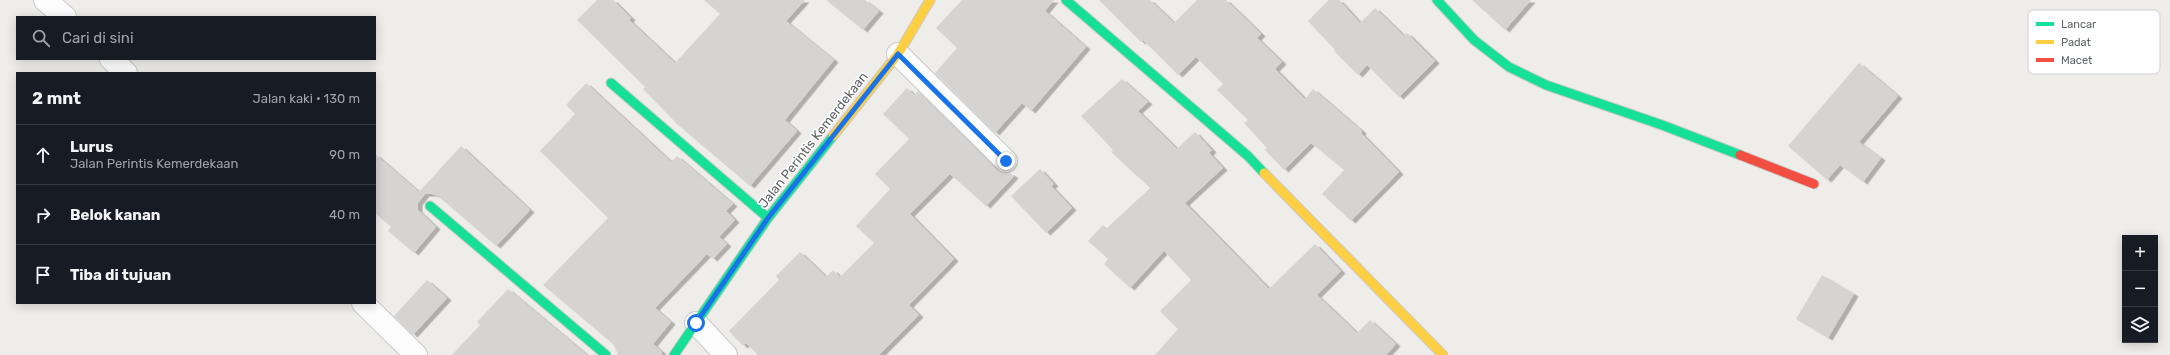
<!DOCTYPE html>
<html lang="id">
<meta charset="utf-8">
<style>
:root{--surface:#171b24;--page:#242831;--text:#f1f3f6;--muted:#9ea1a6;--line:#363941}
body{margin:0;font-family:Rubik,sans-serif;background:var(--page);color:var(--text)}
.controls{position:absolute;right:12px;bottom:12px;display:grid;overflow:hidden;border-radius:0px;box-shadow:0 2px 10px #0003}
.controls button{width:36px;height:36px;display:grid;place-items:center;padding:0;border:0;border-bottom:1px solid var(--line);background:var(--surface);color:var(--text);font:20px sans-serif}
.stop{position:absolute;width:12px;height:12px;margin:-9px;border:3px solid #1a73e8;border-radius:50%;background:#fff}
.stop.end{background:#1a73e8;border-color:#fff;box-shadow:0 1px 4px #0008}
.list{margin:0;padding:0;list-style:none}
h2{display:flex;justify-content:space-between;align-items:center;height:52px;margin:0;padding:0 16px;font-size:17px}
h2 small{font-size:13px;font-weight:400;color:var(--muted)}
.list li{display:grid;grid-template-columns:26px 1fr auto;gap:12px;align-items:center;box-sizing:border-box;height:60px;padding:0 16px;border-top:1px solid var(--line)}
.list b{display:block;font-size:15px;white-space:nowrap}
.list p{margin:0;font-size:13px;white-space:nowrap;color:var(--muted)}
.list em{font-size:13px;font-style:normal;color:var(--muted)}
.icon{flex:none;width:22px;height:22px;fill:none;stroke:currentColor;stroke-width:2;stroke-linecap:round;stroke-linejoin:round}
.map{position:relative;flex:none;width:2170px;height:355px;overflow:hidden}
.search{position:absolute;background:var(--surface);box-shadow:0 2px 10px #0003;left:16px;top:16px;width:360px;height:44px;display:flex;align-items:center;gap:10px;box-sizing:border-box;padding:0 14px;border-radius:0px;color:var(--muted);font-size:15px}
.panel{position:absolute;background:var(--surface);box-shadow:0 2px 10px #0003;left:16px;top:72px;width:360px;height:232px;border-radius:0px}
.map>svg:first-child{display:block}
</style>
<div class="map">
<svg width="2170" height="355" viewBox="0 0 2170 355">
<defs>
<filter id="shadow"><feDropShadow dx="4.5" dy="2.5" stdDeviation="0" flood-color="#0004"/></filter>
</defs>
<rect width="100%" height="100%" fill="#efedea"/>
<!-- building -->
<path fill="#d6d4d3" filter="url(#shadow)" d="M597,0H613L631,18L629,20L675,63L720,14L704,0H805L786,21L834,60L785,120L797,131L750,186L677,124L643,89L645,87L577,20Z
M826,0H865L879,11L863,30Z
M962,0H1054L1045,11L1086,47L1031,111L1022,103L995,133L935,73L957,48L936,28Z
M1099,0H1150L1174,23L1197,0H1226L1261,34L1257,38L1282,62L1275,69L1305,99L1313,89L1362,131L1361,133L1399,172L1351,221L1322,194L1344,170L1311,143L1284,170L1265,150L1267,148L1244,123L1248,120L1217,90L1223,84L1196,57L1178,75L1143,40L1141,42Z
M1329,0H1339L1360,23L1375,8L1404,36L1407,33L1435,61L1399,97L1367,65L1358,75L1334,51L1335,50L1308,21Z
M1472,0H1531L1505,30Z
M1859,63L1898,96L1859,142L1881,158L1863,182L1840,165L1827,180L1788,146Z
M1122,79L1148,102L1138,111L1177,149L1195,132L1212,150L1209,153L1223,168L1185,203L1269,289L1315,244L1341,271L1317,295L1357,333L1370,320L1396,344L1386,355H1155L1178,329L1160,311L1191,280L1164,251L1130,288L1104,264L1108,259L1088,241L1103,225L1107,228L1150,188L1111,152L1113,150L1081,116Z
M586,83L671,162L677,156L733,204L726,211L735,220L719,237L727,244L713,259L707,254L655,308L671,322L653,344L662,352V355H618L614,345L543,285L608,218L540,151L575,114L566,105Z
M907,88L914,95L918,91L997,170L1003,173H1010L1014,176L986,206L950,174L910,214L954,259L909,305L919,315L879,355H758L746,343L743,346L729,331L779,280L776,276L800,252L826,277L833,270L840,277L874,243L856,226L890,189L875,174L909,139L883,114Z
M461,146L530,210L496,246L438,196L432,194H425L418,203V210L436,227L414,253L388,231L391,227L375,213V154L419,192Z
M1040,169L1054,184L1051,186L1072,208L1046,233L1011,196Z
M1822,275L1854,294L1828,338L1796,319Z
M427,280L447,298L413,335L394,316Z
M508,289L587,355H452L480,325L477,322Z"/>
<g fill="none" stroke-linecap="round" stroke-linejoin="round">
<!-- street casing -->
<g stroke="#c9caca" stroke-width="24">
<path id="street" d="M45,0L65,17
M898,54L1006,161
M111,59L126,73
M363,303L416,355
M696,323L726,355"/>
</g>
<!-- fast casing -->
<g stroke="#c9cac9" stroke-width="11">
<path id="fast" d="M1066,0L1248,156L1264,173
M1437,0L1474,40L1509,67L1546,85L1662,125L1740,155
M611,83L768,218
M430,206L606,355
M674,355L768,218L833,136"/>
</g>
<!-- slow casing -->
<g stroke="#c9cac9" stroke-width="11">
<path id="slow" d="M833,136L898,54L930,0
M1264,173L1443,355"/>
</g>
<!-- jam casing -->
<g stroke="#c9cac9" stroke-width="11">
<path id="jam" d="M1740,155L1814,184"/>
</g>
<!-- street -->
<use href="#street" stroke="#fdfcfc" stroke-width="22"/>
<!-- fast -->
<use href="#fast" stroke="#16e098" stroke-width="9"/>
<!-- slow -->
<use href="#slow" stroke="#ffcf43" stroke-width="9"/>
<!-- jam -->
<use href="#jam" stroke="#f24e42" stroke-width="9"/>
</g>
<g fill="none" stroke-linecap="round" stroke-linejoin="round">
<!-- route -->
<path stroke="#1a73e8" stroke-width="5" d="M696,323L768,218L898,54L1006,161"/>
</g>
<g text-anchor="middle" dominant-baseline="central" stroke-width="3" stroke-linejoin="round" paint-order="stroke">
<!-- street labels -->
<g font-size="13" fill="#5f6468" stroke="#fff">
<text transform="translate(813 140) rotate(-52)">Jalan Perintis Kemerdekaan</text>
</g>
</g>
<!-- legend -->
<rect x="2028" y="10" width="132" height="64" rx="6" fill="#fff" stroke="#cfd0d2" stroke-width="1"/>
<rect x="2036" y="22" width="18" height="4" fill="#16e098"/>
<rect x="2036" y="40" width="18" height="4" fill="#ffcf43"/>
<rect x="2036" y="58" width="18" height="4" fill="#f24e42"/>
<g font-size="11" fill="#5f6468">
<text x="2061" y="28">Lancar</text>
<text x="2061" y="46">Padat</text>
<text x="2061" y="64">Macet</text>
</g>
</svg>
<div class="controls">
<button>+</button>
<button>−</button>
<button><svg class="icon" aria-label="layers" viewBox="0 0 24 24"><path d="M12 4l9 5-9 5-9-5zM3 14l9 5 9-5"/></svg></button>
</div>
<div class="stop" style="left:696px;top:323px"></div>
<div class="stop end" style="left:1006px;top:161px"></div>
<div class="search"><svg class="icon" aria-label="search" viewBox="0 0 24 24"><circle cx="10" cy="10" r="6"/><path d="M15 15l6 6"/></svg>Cari di sini</div>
<section class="panel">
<h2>2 mnt<small>Jalan kaki · 130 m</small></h2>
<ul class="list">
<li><svg class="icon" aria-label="ahead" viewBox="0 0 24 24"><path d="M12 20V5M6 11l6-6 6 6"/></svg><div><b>Lurus</b><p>Jalan Perintis Kemerdekaan</p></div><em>90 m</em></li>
<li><svg class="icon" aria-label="right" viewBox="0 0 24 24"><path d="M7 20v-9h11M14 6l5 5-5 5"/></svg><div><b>Belok kanan</b></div><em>40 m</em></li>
<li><svg class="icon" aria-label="arrive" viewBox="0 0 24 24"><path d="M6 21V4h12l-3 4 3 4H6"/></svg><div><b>Tiba di tujuan</b></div></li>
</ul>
</section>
</div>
